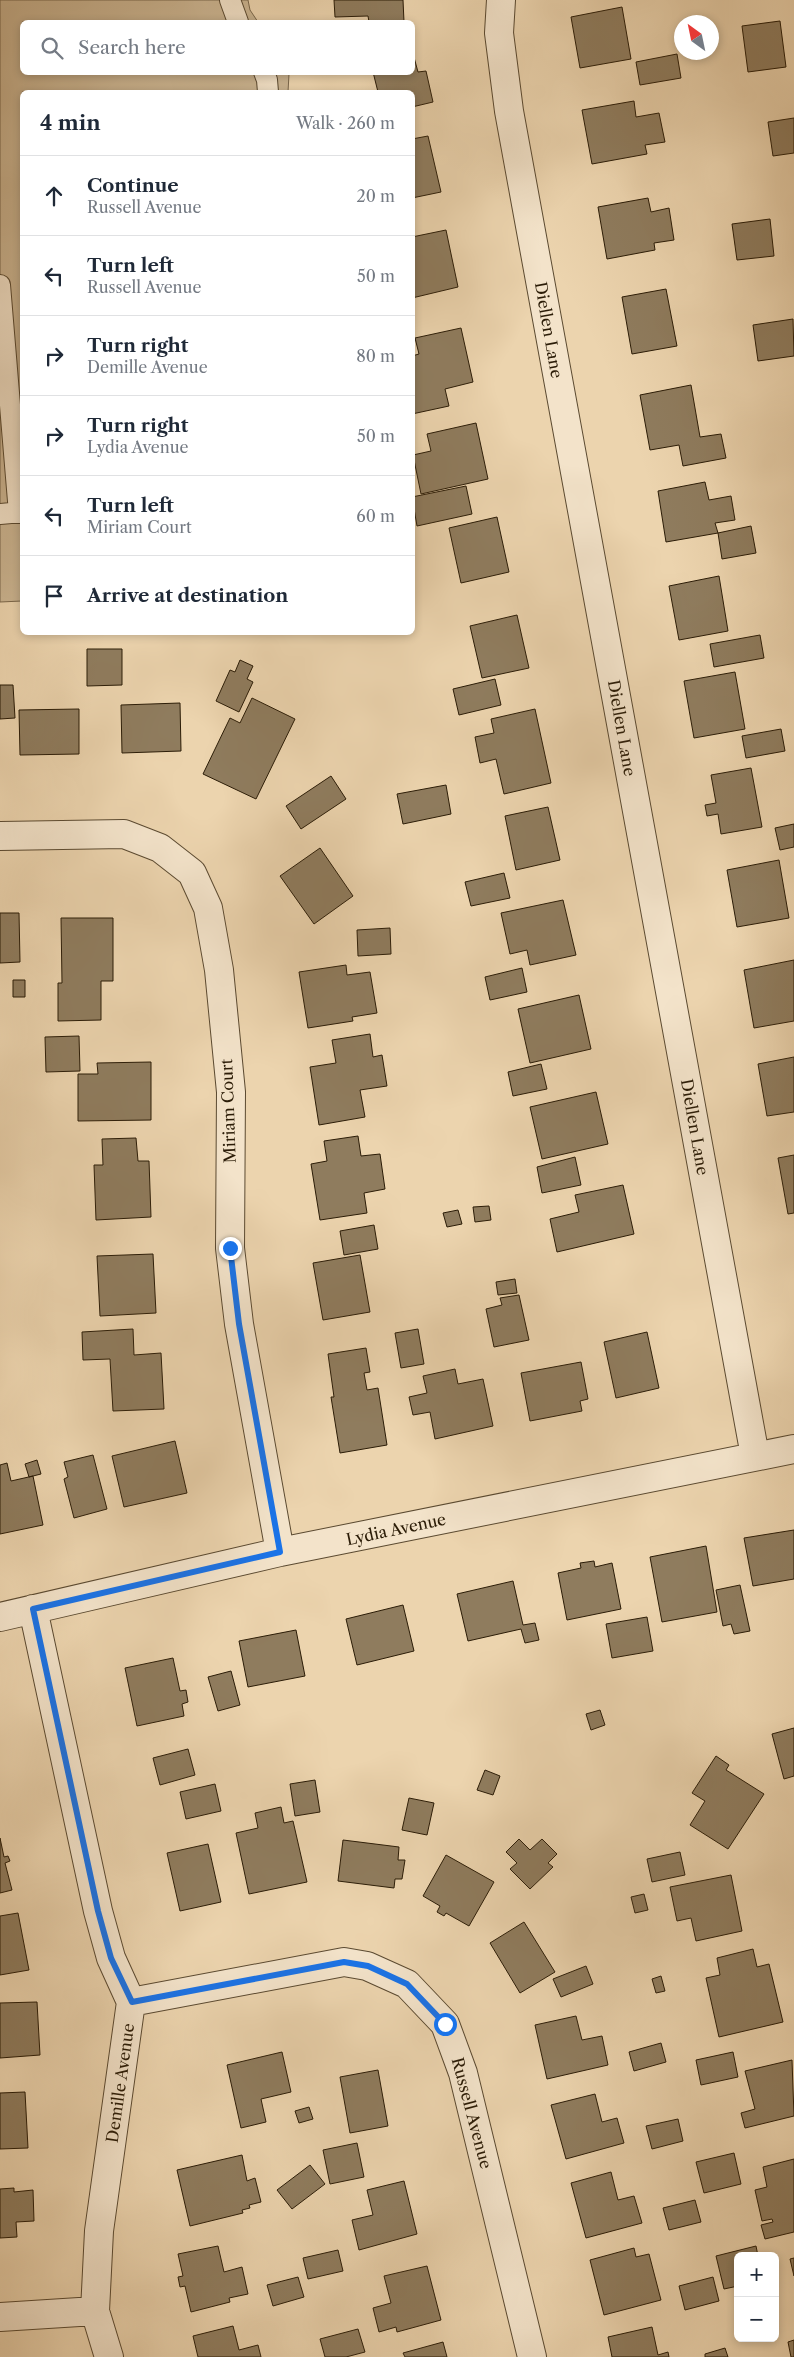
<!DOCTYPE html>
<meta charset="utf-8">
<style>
:root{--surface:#fff;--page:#f2f2f3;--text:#1f2937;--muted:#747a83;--line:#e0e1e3}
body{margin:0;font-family:"Libre Caslon Text",serif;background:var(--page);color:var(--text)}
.controls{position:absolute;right:15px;bottom:15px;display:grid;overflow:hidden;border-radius:8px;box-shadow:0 2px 8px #0003}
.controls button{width:45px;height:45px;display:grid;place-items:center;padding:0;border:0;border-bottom:1px solid var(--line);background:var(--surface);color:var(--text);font:25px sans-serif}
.compass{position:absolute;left:674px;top:15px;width:45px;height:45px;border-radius:50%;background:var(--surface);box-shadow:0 2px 8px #0003;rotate:327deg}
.stop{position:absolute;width:15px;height:15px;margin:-11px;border:4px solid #1a73e8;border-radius:50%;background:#fff}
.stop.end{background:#1a73e8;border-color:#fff;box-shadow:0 1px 5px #0008}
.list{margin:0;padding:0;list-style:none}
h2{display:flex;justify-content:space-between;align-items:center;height:65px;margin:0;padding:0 20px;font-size:21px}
h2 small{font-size:16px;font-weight:400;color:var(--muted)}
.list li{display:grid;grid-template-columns:32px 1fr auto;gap:15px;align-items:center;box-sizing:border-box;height:80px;padding:0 20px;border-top:1px solid var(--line)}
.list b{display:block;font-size:19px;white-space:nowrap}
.list p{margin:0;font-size:16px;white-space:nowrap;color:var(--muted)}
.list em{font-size:16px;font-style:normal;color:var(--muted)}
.icon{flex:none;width:28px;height:28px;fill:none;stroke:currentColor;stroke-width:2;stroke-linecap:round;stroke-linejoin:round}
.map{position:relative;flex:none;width:794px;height:2357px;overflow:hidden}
.search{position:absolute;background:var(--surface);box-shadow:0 2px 8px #0003;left:20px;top:20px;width:395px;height:55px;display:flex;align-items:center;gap:12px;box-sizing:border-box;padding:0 18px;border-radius:8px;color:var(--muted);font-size:19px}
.panel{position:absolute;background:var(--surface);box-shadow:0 2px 8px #0003;left:20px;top:90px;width:395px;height:545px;border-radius:8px}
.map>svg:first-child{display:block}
</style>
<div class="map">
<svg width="794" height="2357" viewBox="0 0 794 2357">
<rect width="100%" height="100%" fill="#ecd4ae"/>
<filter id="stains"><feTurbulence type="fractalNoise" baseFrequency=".004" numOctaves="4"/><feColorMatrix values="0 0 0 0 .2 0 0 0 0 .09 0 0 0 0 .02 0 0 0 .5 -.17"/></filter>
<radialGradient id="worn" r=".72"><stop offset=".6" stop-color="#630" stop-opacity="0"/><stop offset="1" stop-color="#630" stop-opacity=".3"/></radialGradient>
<!-- green -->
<path fill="#cbb592" stroke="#7b684c" d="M0,0H248L250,10L258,22H22V72L287,73L289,74L288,92H22V601L0,602Z"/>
<!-- building -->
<path fill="#8f7c5e" stroke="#2b1c07" d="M334,0H403L404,22H369L368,16L335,17Z
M622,7L631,59L580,68L571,17Z
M780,21L786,67L748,72L742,26Z
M412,50L418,72L426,71L433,102L412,107V92H378L373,72H412Z
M677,54L681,78L640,85L636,62Z
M634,101L636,117L659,113L665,142L645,145L647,154L592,164L582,110Z
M794,118V153L773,156L768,122Z
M428,136L441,192L412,198V139Z
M648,198L651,212L669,208L674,240L654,243L655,250L607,259L598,207Z
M770,219L774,256L737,260L732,224Z
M446,230L458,287L412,298V237Z
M666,289L677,346L632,354L622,297Z
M793,319L794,356L758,361L753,325Z
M461,328L473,382L445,389L449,406L412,414V356L419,354L415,338Z
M691,385L700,437L721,434L726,458L683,466L679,445L650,450L640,395Z
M476,423L488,479L421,494L413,455L431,451L427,434Z
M705,482L709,500L731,496L735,520L715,523L718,533L666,542L658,491Z
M466,486L472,514L417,526L412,497Z
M497,517L509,572L461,583L449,528Z
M751,526L756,553L722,559L718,533Z
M719,576L728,631L679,640L669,586Z
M517,615L529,668L482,678L470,626Z
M760,635L764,658L714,667L710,644Z
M87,649H122V685L87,686Z
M240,660L253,666L247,679L253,682L239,712L216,701L230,670L235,672Z
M735,672L745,729L694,738L684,681Z
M495,679L501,705L459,715L453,689Z
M0,685H13L15,718L0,719Z
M252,698L295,719L256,799L203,774L230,718L240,723Z
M180,703L181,751L122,753L121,705Z
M79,709V754L20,755L19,710Z
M535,709L551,783L504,794L496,759L480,763L475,737L494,733L491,719Z
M781,729L785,751L746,758L742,736Z
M751,768L762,827L721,834L718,814L707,816L705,805L716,803L711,775Z
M331,776L346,799L301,829L286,806Z
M446,785L451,814L403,824L397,794Z
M548,807L560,860L516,870L505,816Z
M794,824V847L780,850L775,828Z
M320,848L353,896L314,924L280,876Z
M779,860L789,918L737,927L727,870Z
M504,873L510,898L471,906L465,882Z
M563,900L576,955L530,965L527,950L510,954L501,913Z
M0,913H19L20,962L0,963Z
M61,918H113V981H101V1020L58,1021V983H62Z
M390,928L391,954L358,956L357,930Z
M794,960V1021L754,1028L744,970Z
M346,965L347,975L370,972L377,1013L352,1017L353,1021L308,1028L299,972Z
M522,968L527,992L490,1000L485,977Z
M13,980H25V997H13Z
M579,995L591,1049L530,1063L518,1009Z
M370,1034L373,1057L382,1055L387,1086L360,1090L365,1117L319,1125L310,1067L336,1063L332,1040Z
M79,1036L80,1071L46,1072L45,1037Z
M794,1057V1112L767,1116L758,1064Z
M151,1062V1120L78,1121V1074H98L97,1063Z
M541,1064L547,1089L513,1096L508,1072Z
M596,1092L608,1144L542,1159L530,1107Z
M358,1136L361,1156L380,1154L385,1189L364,1193L367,1213L320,1220L311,1164L327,1161L324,1141Z
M136,1138L138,1161H149L151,1217L96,1220L94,1165H103L102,1139Z
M794,1155V1213L788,1214L778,1158Z
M575,1157L581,1185L542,1193L537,1167Z
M623,1185L634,1234L557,1252L550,1219L579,1212L575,1195Z
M489,1206L491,1220L475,1222L473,1207Z
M458,1210L462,1224L447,1227L443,1213Z
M374,1225L378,1249L344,1255L340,1231Z
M153,1254L156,1313L100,1316L97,1256Z
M360,1255L370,1312L323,1320L313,1263Z
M515,1279L517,1293L498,1295L496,1282Z
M519,1295L529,1340L494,1347L486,1309L502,1305L500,1298Z
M133,1329L134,1355L161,1353L164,1409L113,1411L110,1359L83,1360L82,1332Z
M418,1329L424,1364L401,1368L395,1333Z
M647,1332L659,1388L616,1398L604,1342Z
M366,1348L370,1372L364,1373L367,1390L378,1388L387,1445L340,1453L331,1397H334L328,1354Z
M581,1362L588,1399L580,1401L582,1411L530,1421L521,1373Z
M455,1369L458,1384L483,1379L493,1426L435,1439L430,1412L413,1415L409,1397L427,1393L423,1376Z
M175,1441L187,1493L124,1507L112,1456Z
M93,1455L107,1509L74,1518L64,1479L68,1477L64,1462Z
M37,1460L41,1474L29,1477L25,1464Z
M7,1463L11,1481L33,1476L43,1525L0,1534V1465Z
M794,1530V1579L753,1586L744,1538Z
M706,1546L717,1612L662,1622L650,1557Z
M594,1561L595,1567L612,1563L621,1609L567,1620L558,1573L581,1568L580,1563Z
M513,1581L523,1625L535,1623L539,1640L525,1643L521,1629L468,1641L457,1594Z
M740,1585L750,1631L734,1634L731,1624L723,1626L716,1590Z
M403,1605L414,1651L357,1665L346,1619Z
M647,1617L653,1651L612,1658L606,1624Z
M296,1630L305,1676L248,1687L239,1641Z
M173,1658L180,1691L186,1690L188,1702L182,1704L184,1716L137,1726L125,1668Z
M231,1671L240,1705L218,1711L208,1677Z
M600,1710L605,1725L591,1730L586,1714Z
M794,1728V1776L784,1779L772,1734Z
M188,1749L195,1775L160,1785L153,1758Z
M716,1756L729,1765L726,1770L764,1794L728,1849L690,1825L705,1801L692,1793Z
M485,1770L500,1776L493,1795L477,1790Z
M315,1780L320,1812L295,1816L290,1784Z
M215,1784L221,1811L186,1819L180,1792Z
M409,1798L434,1803L427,1835L402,1830Z
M281,1807L284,1823L293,1821L307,1882L249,1894L236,1833L258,1828L255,1813Z
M0,1838L4,1857L8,1856L10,1861L5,1863L12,1890L0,1893Z
M519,1839L530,1850L542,1839L557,1854L548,1863L553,1867L530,1889L510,1869L517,1863L506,1852Z
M343,1840L399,1847L398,1860H405L402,1879H395L394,1888L338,1881Z
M208,1844L221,1902L180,1911L167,1853Z
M680,1852L685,1875L652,1882L647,1859Z
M446,1855L494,1882L469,1926L446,1913L444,1916L437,1912L440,1906L423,1896Z
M731,1875L742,1931L696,1941L691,1918L677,1921L670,1887Z
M644,1894L648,1910L635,1913L631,1897Z
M18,1913L29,1970L0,1975V1916Z
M524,1922L555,1972L520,1993L490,1943Z
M753,1949L757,1967L769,1964L783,2022L719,2037L706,1978L720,1975L717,1958Z
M586,1966L593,1984L561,1997L553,1979Z
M661,1976L665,1991L656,1993L652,1979Z
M37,2002L40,2055L0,2058V2003Z
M576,2016L582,2040L602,2036L608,2065L547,2079L535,2025Z
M661,2043L666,2062L634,2071L629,2052Z
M282,2052L291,2092L261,2099L266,2122L241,2128L227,2065Z
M733,2052L738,2077L701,2085L696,2060Z
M792,2060L794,2116L745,2128L741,2113L755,2109L745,2071Z
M378,2070L388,2126L350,2133L340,2077Z
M25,2092L28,2148L0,2149V2093Z
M595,2094L602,2122L617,2118L624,2143L566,2159L551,2105Z
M309,2107L313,2119L299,2123L295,2111Z
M678,2119L683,2141L652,2149L646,2126Z
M357,2143L364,2177L330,2184L323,2150Z
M734,2153L741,2184L704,2193L696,2162Z
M242,2155L247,2181L255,2178L261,2202L249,2205L250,2208L242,2210L243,2213L190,2226L177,2170Z
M794,2159V2232L765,2239L761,2225L773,2222L772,2219L762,2221L755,2190L767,2187L763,2167Z
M310,2165L325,2184L292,2209L277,2190Z
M611,2172L618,2200L634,2196L642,2223L586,2238L571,2183Z
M404,2181L417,2234L359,2250L352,2220L373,2215L367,2190Z
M14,2188V2192L33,2190L34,2221L16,2222L17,2237L0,2238V2189Z
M695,2200L701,2222L669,2230L663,2208Z
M218,2246L224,2272L242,2267L248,2294L229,2298L230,2302L191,2312L185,2286L180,2287L178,2277L183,2276L178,2254Z
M756,2246L758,2256H738V2286L724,2289L716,2256Z
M634,2248L636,2257L649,2254L661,2300L604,2315L590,2260Z
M338,2250L343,2271L308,2279L303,2258Z
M794,2258V2276L790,2259Z
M427,2266L441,2320L397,2332L396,2327L379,2332L373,2308L391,2303L384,2276Z
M298,2277L304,2297L273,2306L267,2285Z
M713,2277L719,2301L685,2310L679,2286Z
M233,2326L239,2350L258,2345L261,2357H198L193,2336Z
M652,2327L658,2355L668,2352L669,2357H612L608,2337Z
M358,2329L365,2352L346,2357H325L320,2339Z
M794,2340V2357H791L788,2342Z
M443,2342L447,2357H405L403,2353Z
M725,2348L728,2357H705V2354Z"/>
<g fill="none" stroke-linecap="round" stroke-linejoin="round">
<!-- lane casing -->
<g stroke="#5b4a31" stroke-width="22">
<path id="lane" d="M230,0L238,22
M264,72L267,80L268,92
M0,285L19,513
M0,514L22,512"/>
</g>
<!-- street casing -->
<g stroke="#5b4a31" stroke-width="30">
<path id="street" d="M501,0L499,33L509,111L755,1456
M0,836L124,834L160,848L192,873L208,908L219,970L231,1092L230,1248L239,1324L280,1552
M33,1609L98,1911L111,1958L131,2002L99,2231L95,2311L109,2357
M0,1617L280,1552L794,1449
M131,2002L344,1962L367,1966L407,1984L445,2024L463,2073L532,2357
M0,2317L95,2311"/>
</g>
<!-- lane -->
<use href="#lane" stroke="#f3e3ca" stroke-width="20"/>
<!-- street -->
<use href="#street" stroke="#f3e3ca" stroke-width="28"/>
</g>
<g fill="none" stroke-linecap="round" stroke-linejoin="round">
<!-- route -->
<path stroke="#1a73e8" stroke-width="6" d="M230,1248L239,1324L280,1552L33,1609L98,1911L111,1958L132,2002L344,1962L368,1966L407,1984L445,2024"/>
</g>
<g text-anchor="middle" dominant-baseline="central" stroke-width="4" stroke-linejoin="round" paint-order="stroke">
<!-- street labels -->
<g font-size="16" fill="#2b1c07" stroke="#f3e3ca">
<text transform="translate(549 330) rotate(80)">Diellen Lane</text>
<text transform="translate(622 728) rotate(80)">Diellen Lane</text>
<text transform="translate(228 1111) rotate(-92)">Miriam Court</text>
<text transform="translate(695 1127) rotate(80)">Diellen Lane</text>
<text transform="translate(396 1529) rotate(-12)">Lydia Avenue</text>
<text transform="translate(120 2083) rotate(-82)">Demille Avenue</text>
<text transform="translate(472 2113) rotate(75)">Russell Avenue</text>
</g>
</g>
<rect width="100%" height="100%" filter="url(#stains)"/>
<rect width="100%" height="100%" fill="url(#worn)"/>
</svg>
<div class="controls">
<button>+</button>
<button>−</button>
</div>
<svg class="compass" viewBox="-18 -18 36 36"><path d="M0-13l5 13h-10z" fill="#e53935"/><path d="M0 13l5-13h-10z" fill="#747a83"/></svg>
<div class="stop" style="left:445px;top:2024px"></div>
<div class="stop end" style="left:230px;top:1248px"></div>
<div class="search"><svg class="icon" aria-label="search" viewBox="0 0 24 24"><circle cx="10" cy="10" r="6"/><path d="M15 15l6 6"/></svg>Search here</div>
<section class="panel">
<h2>4 min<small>Walk · 260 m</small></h2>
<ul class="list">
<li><svg class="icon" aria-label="ahead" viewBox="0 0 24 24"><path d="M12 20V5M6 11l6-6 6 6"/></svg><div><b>Continue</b><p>Russell Avenue</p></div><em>20 m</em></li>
<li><svg class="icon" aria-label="left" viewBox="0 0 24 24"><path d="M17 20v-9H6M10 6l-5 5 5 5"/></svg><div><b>Turn left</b><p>Russell Avenue</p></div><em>50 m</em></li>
<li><svg class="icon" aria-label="right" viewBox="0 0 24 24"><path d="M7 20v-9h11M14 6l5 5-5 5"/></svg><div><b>Turn right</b><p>Demille Avenue</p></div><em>80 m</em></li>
<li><svg class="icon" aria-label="right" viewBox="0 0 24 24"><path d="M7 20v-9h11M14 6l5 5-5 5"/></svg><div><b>Turn right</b><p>Lydia Avenue</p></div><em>50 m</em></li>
<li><svg class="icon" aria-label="left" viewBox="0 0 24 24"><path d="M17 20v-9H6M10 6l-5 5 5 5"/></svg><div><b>Turn left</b><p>Miriam Court</p></div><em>60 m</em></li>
<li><svg class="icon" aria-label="arrive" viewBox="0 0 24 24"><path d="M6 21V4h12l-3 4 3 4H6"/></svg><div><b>Arrive at destination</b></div></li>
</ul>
</section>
</div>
